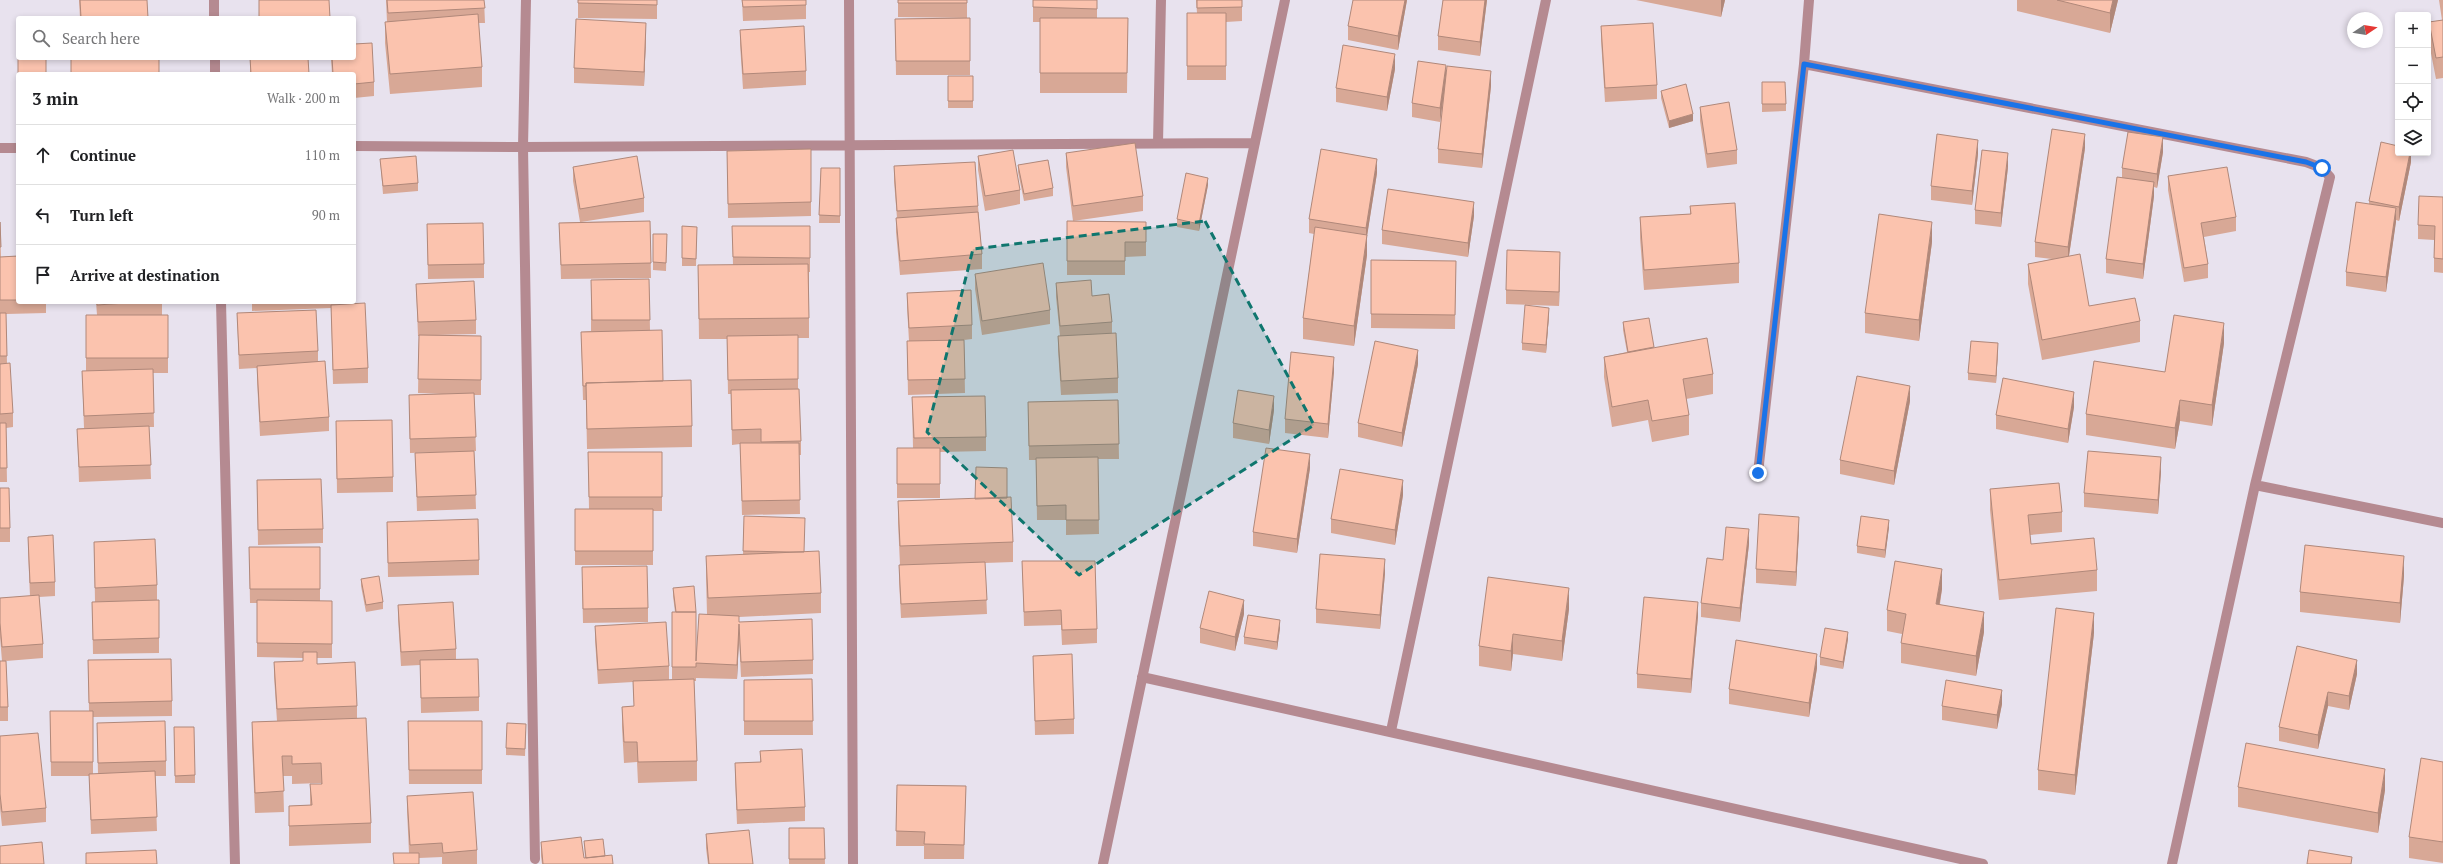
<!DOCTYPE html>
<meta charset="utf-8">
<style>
:root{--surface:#fff;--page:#f2f2f2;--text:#202124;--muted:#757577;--line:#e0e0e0}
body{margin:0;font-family:"PT Serif",serif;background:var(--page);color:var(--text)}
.controls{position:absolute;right:12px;top:12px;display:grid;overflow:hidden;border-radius:4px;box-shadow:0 2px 6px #0003}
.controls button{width:36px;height:36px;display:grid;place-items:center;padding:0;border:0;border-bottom:1px solid var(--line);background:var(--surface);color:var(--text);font:20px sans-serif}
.compass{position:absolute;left:2347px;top:12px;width:36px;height:36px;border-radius:50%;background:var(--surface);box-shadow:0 2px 6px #0003;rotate:78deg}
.stop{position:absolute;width:12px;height:12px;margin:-9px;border:3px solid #1a73e8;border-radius:50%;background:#fff}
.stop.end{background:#1a73e8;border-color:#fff;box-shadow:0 1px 4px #0008}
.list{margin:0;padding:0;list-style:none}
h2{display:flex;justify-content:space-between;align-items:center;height:52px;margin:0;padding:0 16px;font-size:17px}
h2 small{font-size:13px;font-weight:400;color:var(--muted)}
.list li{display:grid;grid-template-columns:26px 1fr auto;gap:12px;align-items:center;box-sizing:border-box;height:60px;padding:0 16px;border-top:1px solid var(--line)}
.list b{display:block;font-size:15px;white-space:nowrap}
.list em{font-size:13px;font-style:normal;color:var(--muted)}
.icon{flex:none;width:22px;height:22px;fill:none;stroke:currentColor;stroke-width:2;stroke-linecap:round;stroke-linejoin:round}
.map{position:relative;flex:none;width:2443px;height:864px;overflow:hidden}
.search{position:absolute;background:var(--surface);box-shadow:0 2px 6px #0003;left:16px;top:16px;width:340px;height:44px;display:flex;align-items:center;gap:10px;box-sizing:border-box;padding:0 14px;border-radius:4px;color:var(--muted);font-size:15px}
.panel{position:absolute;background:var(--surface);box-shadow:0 2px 6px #0003;left:16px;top:72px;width:340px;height:232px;border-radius:4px}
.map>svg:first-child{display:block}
</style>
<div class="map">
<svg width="2443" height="864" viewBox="0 0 2443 864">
<rect width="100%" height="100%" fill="#e8e2ee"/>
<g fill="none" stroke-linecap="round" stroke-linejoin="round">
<!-- minor -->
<path stroke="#b58a91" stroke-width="10" d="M214,0V18
M526,0L523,147L535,859
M849,0L853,864
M215,58V74
M1804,64L2306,162L2322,168L2330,177L2255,485L2172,864
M1158,143L1161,0
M354,146L523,147L1255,143
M0,148H18
M221,302L235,864
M1758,473L1804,64L1809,0
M2255,485L2443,523
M1142,677L1983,864
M1391,731L1546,0
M1103,864L1285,0"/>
</g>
<!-- wall -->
<path fill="#d8a896" d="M79,0H80L148,18H80Z
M386,0H484L485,23H478L482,67V87L390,94L385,43V22H387Z
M578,0H657V19L578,18Z
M742,0H806V19L743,21Z
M898,0H967V18L898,17Z
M1033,0H1097V18H1128L1127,93H1040V22H1033Z
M1196,0H1242V21L1226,22V80H1187V13H1197Z
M1407,0L1398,50L1348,40V26Z
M1443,0H1487L1480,56L1438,50V36Z
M1636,0H1725L1721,17Z
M2017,0H2118L2110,33L2017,11Z
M2439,0H2443V78L2436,79L2429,43V22L2442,20Z
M970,18V75H896L895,19Z
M1601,26L1657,85V99L1605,102L1601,40Z
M740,30L806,71V85L743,89L740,44Z
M646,37L644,86L574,83V68Z
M250,58L309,74H250Z
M331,58H354L374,82V96L354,98V74H332Z
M1395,69L1387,111L1336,102V88Z
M1446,73L1491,86L1482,168L1438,163V149L1443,101L1440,122L1412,117V103Z
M948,76H973V108H948Z
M1762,82L1786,104V111L1762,112Z
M1661,91L1693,121L1669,128L1661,98Z
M1700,107L1737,150V164L1707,168L1700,121Z
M2085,148L2069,256L2089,306L2140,321V342L2042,360L2028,284V264L2052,259L2035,257V242Z
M811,149V216L728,218L727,151Z
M2163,152L2157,188L2154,187V196L2143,279L2106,273V259L2122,177V168Z
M1066,153L1143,196V211L1073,221L1066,167Z
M2411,153V162L2399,221L2396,220L2386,292L2346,286V272L2369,204V201Z
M1978,154L1972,205L1931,200V186Z
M978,156L1020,190V204L985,211L978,170Z
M380,159L418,183V191L383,194Z
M1018,165L1053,188V196L1024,201L1018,172Z
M894,166L978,206L982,254V269L900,275L896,232V218H897L894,181Z
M573,167L644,198V212L581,222L650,221L651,278L561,279L559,223L580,222L573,181Z
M2008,167L2001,227L1975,224V210Z
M821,168H840V223H819Z
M1377,173L1367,235V255L1354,346L1303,339V318L1314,234L1309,233V219Z
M2168,176L2236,217V231L2204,237L2208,264V278L2184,282L2168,190Z
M1208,185L1199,231L1177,227V219Z
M2443,197V273L2434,272V240L2418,239V225Z
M1690,206L1739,263V283L1644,290L1640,238V217L1690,214Z
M1474,216L1468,257L1382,244V230Z
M1067,221L1146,222V256L1125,257V275H1067Z
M0,222L1,257L18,256V302H46V313L6,314L7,364L13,413V427L6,428L7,482H0Z
M427,224L484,264V278L428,279Z
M682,226L697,227L696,266H682Z
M732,226H810V272H809V338H798V389L801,441V455H799L800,514L742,515L740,444L732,445L731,394H728L727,339H699L698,265H733Z
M653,234H667L666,271L653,270Z
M1932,242L1919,341L1865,333V313Z
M1371,260L1456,261L1455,329L1371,328Z
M1560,266L1559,306L1506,304V290Z
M975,274L1050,310V324L982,335L975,289Z
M649,279L650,330L663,381L692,426V447L587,449L586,400H583L581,332L591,331V280Z
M1056,283L1092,296L1112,322V333L1118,378V393L1061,395L1058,350V336H1060L1056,297Z
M416,284L476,320V334L437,335L481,336V395H474L476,451H474L476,509L417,511L415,453L449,452L410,453L409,395L442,394L418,393L419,336H418Z
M354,290V304L368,368V383L333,384L331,308L252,311V302H354Z
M907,293L972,325V339L964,340L965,393L908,395L907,341H909L907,307Z
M96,302H162V315H168V373H153L154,427H149L151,479L79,482L77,429L84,428L82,371H86V315H97Z
M237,313L318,351V362L329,417V431L260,436L257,380V368L239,369Z
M1549,315L1546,353L1522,350V343Z
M1623,322L1654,348L1713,374V394L1686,399L1689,415V435L1652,442L1648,420L1612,427L1604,377V357L1627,352L1623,330Z
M2224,343L2212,426L2180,421L2175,449L2086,435V414L2165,372Z
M1998,351L1996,383L1968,380V373Z
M1418,364L1402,447L1358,437V423Z
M1334,371L1328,438L1285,433V419Z
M912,397L986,437V451L940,452V498H897V448H913Z
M1118,400L1119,459H1098L1099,534L1066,535V520H1037L1036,460H1029L1028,402Z
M1910,401L1894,485L1840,474V460Z
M2074,407L2068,443L1996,429V415Z
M1274,410L1269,444L1233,438V423Z
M336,421L393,477V492L337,493Z
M588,452H662V511H653V565H575V509H589Z
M1310,468L1297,553L1253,546V532Z
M2161,471L2158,514L2084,507V493Z
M257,480L323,529V543L258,545Z
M0,488L10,528V542H0Z
M1990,489L2062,512V532L2030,535L2031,544L2097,570V591L1999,600L1990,510Z
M1403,495L1395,545L1331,533V519Z
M1007,498L1013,542V562L985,563L987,614L901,618L899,580V565H900L898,522V501Z
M744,516L804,552L821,593V613L739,617V622L813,660V674L741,677L739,639L737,679L696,678V681H694L697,761V781L638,783L637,762L624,763L622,727V707L634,706L633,682L598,684L595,640V626L669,666V680L672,679V612H675L673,596V588L696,661L707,614L706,577V556L743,555Z
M387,522L479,560V575L388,577Z
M1889,527L1885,558L1857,553V546Z
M1799,531L1796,586L1756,583V569Z
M28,537L55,582V596L39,597L43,644V658L6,661L8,707V721H0V661H2L0,637V598L30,596L28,551Z
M94,542L157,585V600L111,601L159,600V653L93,654L92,602H95Z
M1749,544L1740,622L1701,617V603L1723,560Z
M249,547H320V601H332V658H317V664L357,706V718L371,823V843L289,846V806L310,805V784H321V783L292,784V776H283L284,812L255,813L252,743V722L277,721L274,676V662L303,661V658L257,657V603H250Z
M1022,561L1097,629V643L1062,645L1061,625L1024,626Z
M1385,573L1380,629L1316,623V609Z
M2404,576L2400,623L2300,612V592Z
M361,579L383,602V609L366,612L361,586Z
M582,581L648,608V622L583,623Z
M1942,589L1940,604L1984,632L1976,676L1901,663V643L1902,634L1887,631V610Z
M398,605L456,649V660L479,697V711L421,713L420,665L401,666L398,619Z
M1569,609L1562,661L1513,654L1511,671L1479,666V646Z
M1244,614L1235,651L1200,643V628Z
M1698,616L1691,693L1637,688V674Z
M1280,628L1277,650L1244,644V637Z
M2094,633L2075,795L2038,790V770Z
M1848,639L1843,669L1820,665V657Z
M1033,656L1074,719V734L1035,735Z
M88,660L172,701V716L93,717V774H98L97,723L166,761V776H155L157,831L91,834L89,776H51L50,711H89Z
M2357,660V674L2349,710L2328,706L2318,749L2279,741V727Z
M1817,668L1809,717L1729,704V689Z
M812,679L813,735H744V680Z
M2002,704L1997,729L1942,720V706Z
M408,721H482V784H409Z
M174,727L195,775V783H175Z
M526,731L525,756L506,755V748Z
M0,736L46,808V822L2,826L0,808Z
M760,751L805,807V821L737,824L735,777V763L760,762Z
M2443,762V863L2409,858V837Z
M897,785L966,786L964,859H924V846H896Z
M2238,787L2385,790L2378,833L2238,807Z
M407,796L477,850V864H442V857L419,858L409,853L407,810Z
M789,828H824L825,864H789Z
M706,834L753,864H708L706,848Z
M584,841L605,856L613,864H542L541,856V842L584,858H585Z"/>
<!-- shaded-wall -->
<path fill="#b0887a" d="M1405,0H1407L1398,50V36Z
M1485,0H1487L1480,56V42Z
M1721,0H1725L1721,17Z
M2113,0H2118L2110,33V13Z
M646,23V37L644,86V72Z
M1395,54V69L1387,111V97Z
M1446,65V79L1440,122V108Z
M1491,71V86L1482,168V154Z
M1693,114V121L1669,128V121Z
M2085,134V148L2068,262V247Z
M2163,137V152L2157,188V174Z
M1978,140V154L1972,205V191Z
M2008,153V167L2001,227V213Z
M2410,153H2411V162L2399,221V207Z
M1377,159V173L1366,243V228Z
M1208,178V185L1199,231V224Z
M2154,182V196L2143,279V264Z
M1474,202V216L1468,257V243Z
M2396,208V222L2386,292V277Z
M1932,222V242L1919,341V320Z
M1367,235V255L1354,346V326Z
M1560,252V266L1559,306V292Z
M1549,308V315L1546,353V345Z
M2224,323V343L2212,426V405Z
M1998,343V351L1996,383V376Z
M1418,350V364L1402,447V433Z
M1334,357V371L1328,438V424Z
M1910,386V401L1894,485V471Z
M2074,392V407L2068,443V429Z
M1274,396V410L1269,444V430Z
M2180,400V421L2175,449V428Z
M1310,454V468L1297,553V539Z
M2161,457V471L2158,514V500Z
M1403,480V495L1395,545V530Z
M1799,517V531L1796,586V572Z
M1889,520V527L1885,558V550Z
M1749,529V544L1740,622V608Z
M2404,556V576L2400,623V603Z
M1385,559V573L1380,629V615Z
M1942,569V589L1936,624V604Z
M1569,588V609L1562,661V641Z
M1244,600V614L1235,651V637Z
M1698,602V616L1691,693V679Z
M1984,612V632L1976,676V656Z
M2094,613V633L2075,795V775Z
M1280,620V628L1277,650V642Z
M739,624V639L737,679V665Z
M1848,632V639L1843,669V662Z
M1513,634V654L1511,671V651Z
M1817,654V668L1809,717V703Z
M2357,660V674L2349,710V696Z
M2002,690V704L1997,729V715Z
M2328,692V706L2318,749V735Z
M2385,769V790L2378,833V813Z"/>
<!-- building -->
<path fill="#fbc3ae" stroke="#b0887a" d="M80,0H147L148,18H81Z
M259,0H329L330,18H259Z
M387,0H484L485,8L388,13Z
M578,0H657V5L578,3Z
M742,0H806V5L743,7Z
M898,0H967V3H898Z
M1033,0H1097V9L1033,7Z
M1197,0H1242V7L1197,8Z
M1353,0H1405L1398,36L1348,26Z
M1443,0H1485L1480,42L1438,36Z
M2057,0H2113L2110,13Z
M1187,13H1226V66H1187Z
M478,14L482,67L390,74L385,22Z
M970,18V61H896L895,19Z
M1040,18H1128L1127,73H1040Z
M576,19L646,23L644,72L574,68Z
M2443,20V57L2436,58L2429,22Z
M1653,23L1657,85L1605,88L1601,26Z
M804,26L806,71L743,74L740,30Z
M372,43L374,82L354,84V74H333L332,58H354V44Z
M1343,45L1395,54L1387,97L1336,88Z
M46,58V74H18V59Z
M71,58H159V74H71Z
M250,58H308L309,74H251Z
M1418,61L1446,65L1440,108L1412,103Z
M1447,66L1491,71L1482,154L1438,149Z
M948,76H973V101H948Z
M1762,82H1785L1786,104H1762Z
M1686,84L1693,114L1669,121L1661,91Z
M1729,102L1737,150L1707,154L1700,107Z
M2052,129L2085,134L2068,247L2035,242Z
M2128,132L2163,137L2157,174L2122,168Z
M1937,134L1978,140L1972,191L1931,186Z
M2381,142L2398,146V153H2410L2399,207L2369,201Z
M1135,143L1143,196L1073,206L1066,153Z
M811,149V202L728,204L727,151Z
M1321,149L1377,159L1366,228L1309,219Z
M1013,150L1020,190L985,196L978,156Z
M1982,150L2008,153L2001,213L1975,210Z
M416,156L418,183L383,186L380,159Z
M637,156L644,198L580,209L573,167Z
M1048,160L1053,188L1024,194L1018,165Z
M975,162L978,206L897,211L894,166Z
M2227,167L2236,217L2201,223L2208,264L2184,268L2168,176Z
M821,168H840V216L819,215Z
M1186,173L1208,178L1199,224L1177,219Z
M2117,177L2154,182L2143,264L2106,259Z
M1388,189L1474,202L1468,243L1382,230Z
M2419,196L2443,197V259L2434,258L2435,226L2418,225Z
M2356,202L2396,208L2386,277L2346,272Z
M1735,203L1739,263L1644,270L1640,217L1691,214L1690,206Z
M978,212L982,254L900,261L896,218Z
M1879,214L1932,222L1919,320L1865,313Z
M650,221L651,263L561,265L559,223Z
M1067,221L1146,222V242H1125V261H1067Z
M0,222L1,247H0Z
M483,223L484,264L428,265L427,224Z
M682,226L697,227L696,259L682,258Z
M732,226H810V258L733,257Z
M1315,227L1367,235L1354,326L1303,318Z
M653,234H667L666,263L653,262Z
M1507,250L1560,252L1559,292L1506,290Z
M2080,254L2089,306L2135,298L2140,321L2042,340L2028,264Z
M18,256V300H0V257Z
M1371,260L1456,261L1455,315L1371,314Z
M1043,263L1050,310L982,321L975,274Z
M808,264L809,318L699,319L698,265Z
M649,279L650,320H592L591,280Z
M1091,280L1092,296L1109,294L1112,322L1060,326L1056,283Z
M474,281L476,320L418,322L416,284Z
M971,290L972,325L909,328L907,293Z
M97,302H140L97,305Z
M365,303L368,368L333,370L331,305Z
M1525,305L1549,308L1546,345L1522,343Z
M316,310L318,351L239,355L237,313Z
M0,313H6L7,356H0Z
M86,315H168V358H86Z
M2174,315L2224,323L2212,405L2180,400L2175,428L2086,414L2094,361L2165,372Z
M1649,318L1654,347L1628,352L1623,322Z
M662,330L663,381L586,383V386H583L581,332Z
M1116,333L1118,378L1061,381L1058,336Z
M419,335L481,336V380L418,379Z
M798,335V379L728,380L727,336Z
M1707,338L1713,374L1683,379L1689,415L1652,421L1648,400L1612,407L1604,357Z
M964,340L965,379L908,380L907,341Z
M1375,341L1418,350L1402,433L1358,423Z
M1971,341L1998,343L1996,376L1968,373Z
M1291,352L1334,357L1328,424L1285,419Z
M325,361L329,417L260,422L257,366Z
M10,363L13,413L0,414V364Z
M153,369L154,413L84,416L82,371Z
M1857,376L1910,386L1894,471L1840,460Z
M2003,378L2074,392L2068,429L1996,415Z
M691,380L692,426L587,429L586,383Z
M799,389L801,441L761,442V429L732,430L731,390Z
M1238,390L1274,396L1269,430L1233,423Z
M474,393L476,437L410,439L409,395Z
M985,396L986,437L914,438L912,397Z
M1118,400L1119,444L1029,446L1028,402Z
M392,420L393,477L337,479L336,421Z
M0,423H6L7,468H0Z
M149,426L151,465L79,467L77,429Z
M740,443H799L800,500L742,501Z
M897,448H940V484H897Z
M1266,448L1310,454L1297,539L1253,532Z
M474,451L476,495L417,497L415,453Z
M2088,451L2161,457L2158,500L2084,493Z
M588,452H662V497H589Z
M1098,457L1099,520H1066V505L1037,506L1036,458Z
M976,467L1007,468V498L975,499Z
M1340,469L1403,480L1395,530L1331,519Z
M321,479L323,529L258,530L257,480Z
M2059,483L2062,512L2028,515L2031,544L2094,538L2097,570L1999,580L1990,489Z
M0,488H9L10,528H0Z
M1011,497L1013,542L900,546L898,501Z
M575,509H653V551H575Z
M1759,514L1799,517L1796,572L1756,569Z
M744,516L805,518L804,552H790L743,551Z
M1861,516L1889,520L1885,550L1857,546Z
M478,519L479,560L388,563L387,522Z
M1726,527L1749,529L1740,608L1701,603L1707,558L1723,560Z
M53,535L55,582L30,583L28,537Z
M155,539L157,585L95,588L94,542Z
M2305,545L2404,556L2400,603L2300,592Z
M249,547H320V589H250Z
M819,551L821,593L708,598L706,556Z
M1320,554L1385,559L1380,615L1316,609Z
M1022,561H1095L1097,629L1062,630L1061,610L1024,612Z
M1895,561L1942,569L1936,604L1984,612L1976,656L1901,643L1906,614L1887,610Z
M985,562L987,600L901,604L899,565Z
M647,566L648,608L583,609L582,567Z
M379,576L383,602L366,605L361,579Z
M1488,577L1569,588L1562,641L1513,634L1511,651L1479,646Z
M694,586L696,612H676L673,588Z
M1209,591L1244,600L1235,637L1200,628Z
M39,595L43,644L2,647L0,623V598Z
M1644,597L1698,602L1691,679L1637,674Z
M159,600V638L93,640L92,602Z
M257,600L332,601V644L257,643Z
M453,602L456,649L401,652L398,605Z
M2056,608L2094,613L2075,775L2038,770Z
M672,612H696V661L699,614L739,616V622L812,619L813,660L741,662L739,624L737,665L696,663V667H672Z
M1248,615L1280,620L1277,642L1244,637Z
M666,622L669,666L598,670L595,626Z
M1825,628L1848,632L1843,662L1820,657Z
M1736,640L1817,654L1809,703L1729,689Z
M2297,646L2357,660L2349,696L2328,692L2318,735L2279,727Z
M303,652H317V664L355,662L357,706L277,709L274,662L303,661Z
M1072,654L1074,719L1035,721L1033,656Z
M171,659L172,701L89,703L88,660Z
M478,659L479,697L421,698L420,660Z
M0,661H6L8,707H0Z
M694,679L697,761L638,762L637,742H624L622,707L634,706L633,681Z
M812,679L813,721H744V680Z
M1946,680L2002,690L1997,715L1942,706Z
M50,711H93V762H51Z
M366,718L371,823L289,826V806L312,805L310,784H322L321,763L292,764V756H282L284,791L255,793L252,722Z
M165,721L166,761L98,763L97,723Z
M408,721H482V770H409Z
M507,723L526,724L525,749L506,748Z
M174,727H194L195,775L175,776Z
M38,733L46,808L2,812L0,794V736Z
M2246,743L2385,769L2378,813L2238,787Z
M802,749L805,807L737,810L735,763L761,762L760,751Z
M2421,758L2443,762V842L2409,837Z
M155,771L157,817L91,820L89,774Z
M897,785L966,786L964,845L924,844L925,832L896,831Z
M473,792L477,850L443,853L442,843L410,845L407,796Z
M789,828H824L825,859H789Z
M749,830L753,864H709L706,834Z
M581,837L584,858L612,855L613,864H543L541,842Z
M603,839L605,856L586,858L584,841Z
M42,842L44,864H0V846Z
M156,850L157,864H86V853Z
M2309,850L2352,857L2351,864H2307Z
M393,853H419V864H394Z"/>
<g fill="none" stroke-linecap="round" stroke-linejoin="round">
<!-- route -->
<path stroke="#1a73e8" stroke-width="5" d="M1758,473L1804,64L2306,162L2322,168"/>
</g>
<!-- marked area -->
<path fill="#0f766e" fill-opacity="0.2" stroke="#0f766e" stroke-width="3" stroke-dasharray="8 5" stroke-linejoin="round" d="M1205,221L1314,425L1079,575L927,432L973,249Z"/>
</svg>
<div class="controls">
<button>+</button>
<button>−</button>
<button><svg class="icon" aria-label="locate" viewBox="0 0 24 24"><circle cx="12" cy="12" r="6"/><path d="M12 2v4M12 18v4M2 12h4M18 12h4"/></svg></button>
<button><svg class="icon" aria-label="layers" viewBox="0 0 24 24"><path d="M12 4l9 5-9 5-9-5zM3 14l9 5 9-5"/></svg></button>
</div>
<svg class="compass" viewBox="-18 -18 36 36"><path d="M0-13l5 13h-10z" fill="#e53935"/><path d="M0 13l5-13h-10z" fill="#757577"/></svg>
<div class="stop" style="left:2322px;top:168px"></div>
<div class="stop end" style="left:1758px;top:473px"></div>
<div class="search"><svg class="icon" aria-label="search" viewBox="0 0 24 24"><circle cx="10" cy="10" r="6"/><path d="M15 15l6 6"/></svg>Search here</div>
<section class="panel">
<h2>3 min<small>Walk · 200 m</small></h2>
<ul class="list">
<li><svg class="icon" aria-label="ahead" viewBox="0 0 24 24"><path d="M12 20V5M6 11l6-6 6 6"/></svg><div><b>Continue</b></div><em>110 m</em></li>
<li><svg class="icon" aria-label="left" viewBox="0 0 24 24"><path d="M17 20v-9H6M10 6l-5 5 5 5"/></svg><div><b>Turn left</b></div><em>90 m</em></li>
<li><svg class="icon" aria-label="arrive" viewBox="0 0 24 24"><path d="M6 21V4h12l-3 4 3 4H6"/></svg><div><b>Arrive at destination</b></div></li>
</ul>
</section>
</div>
